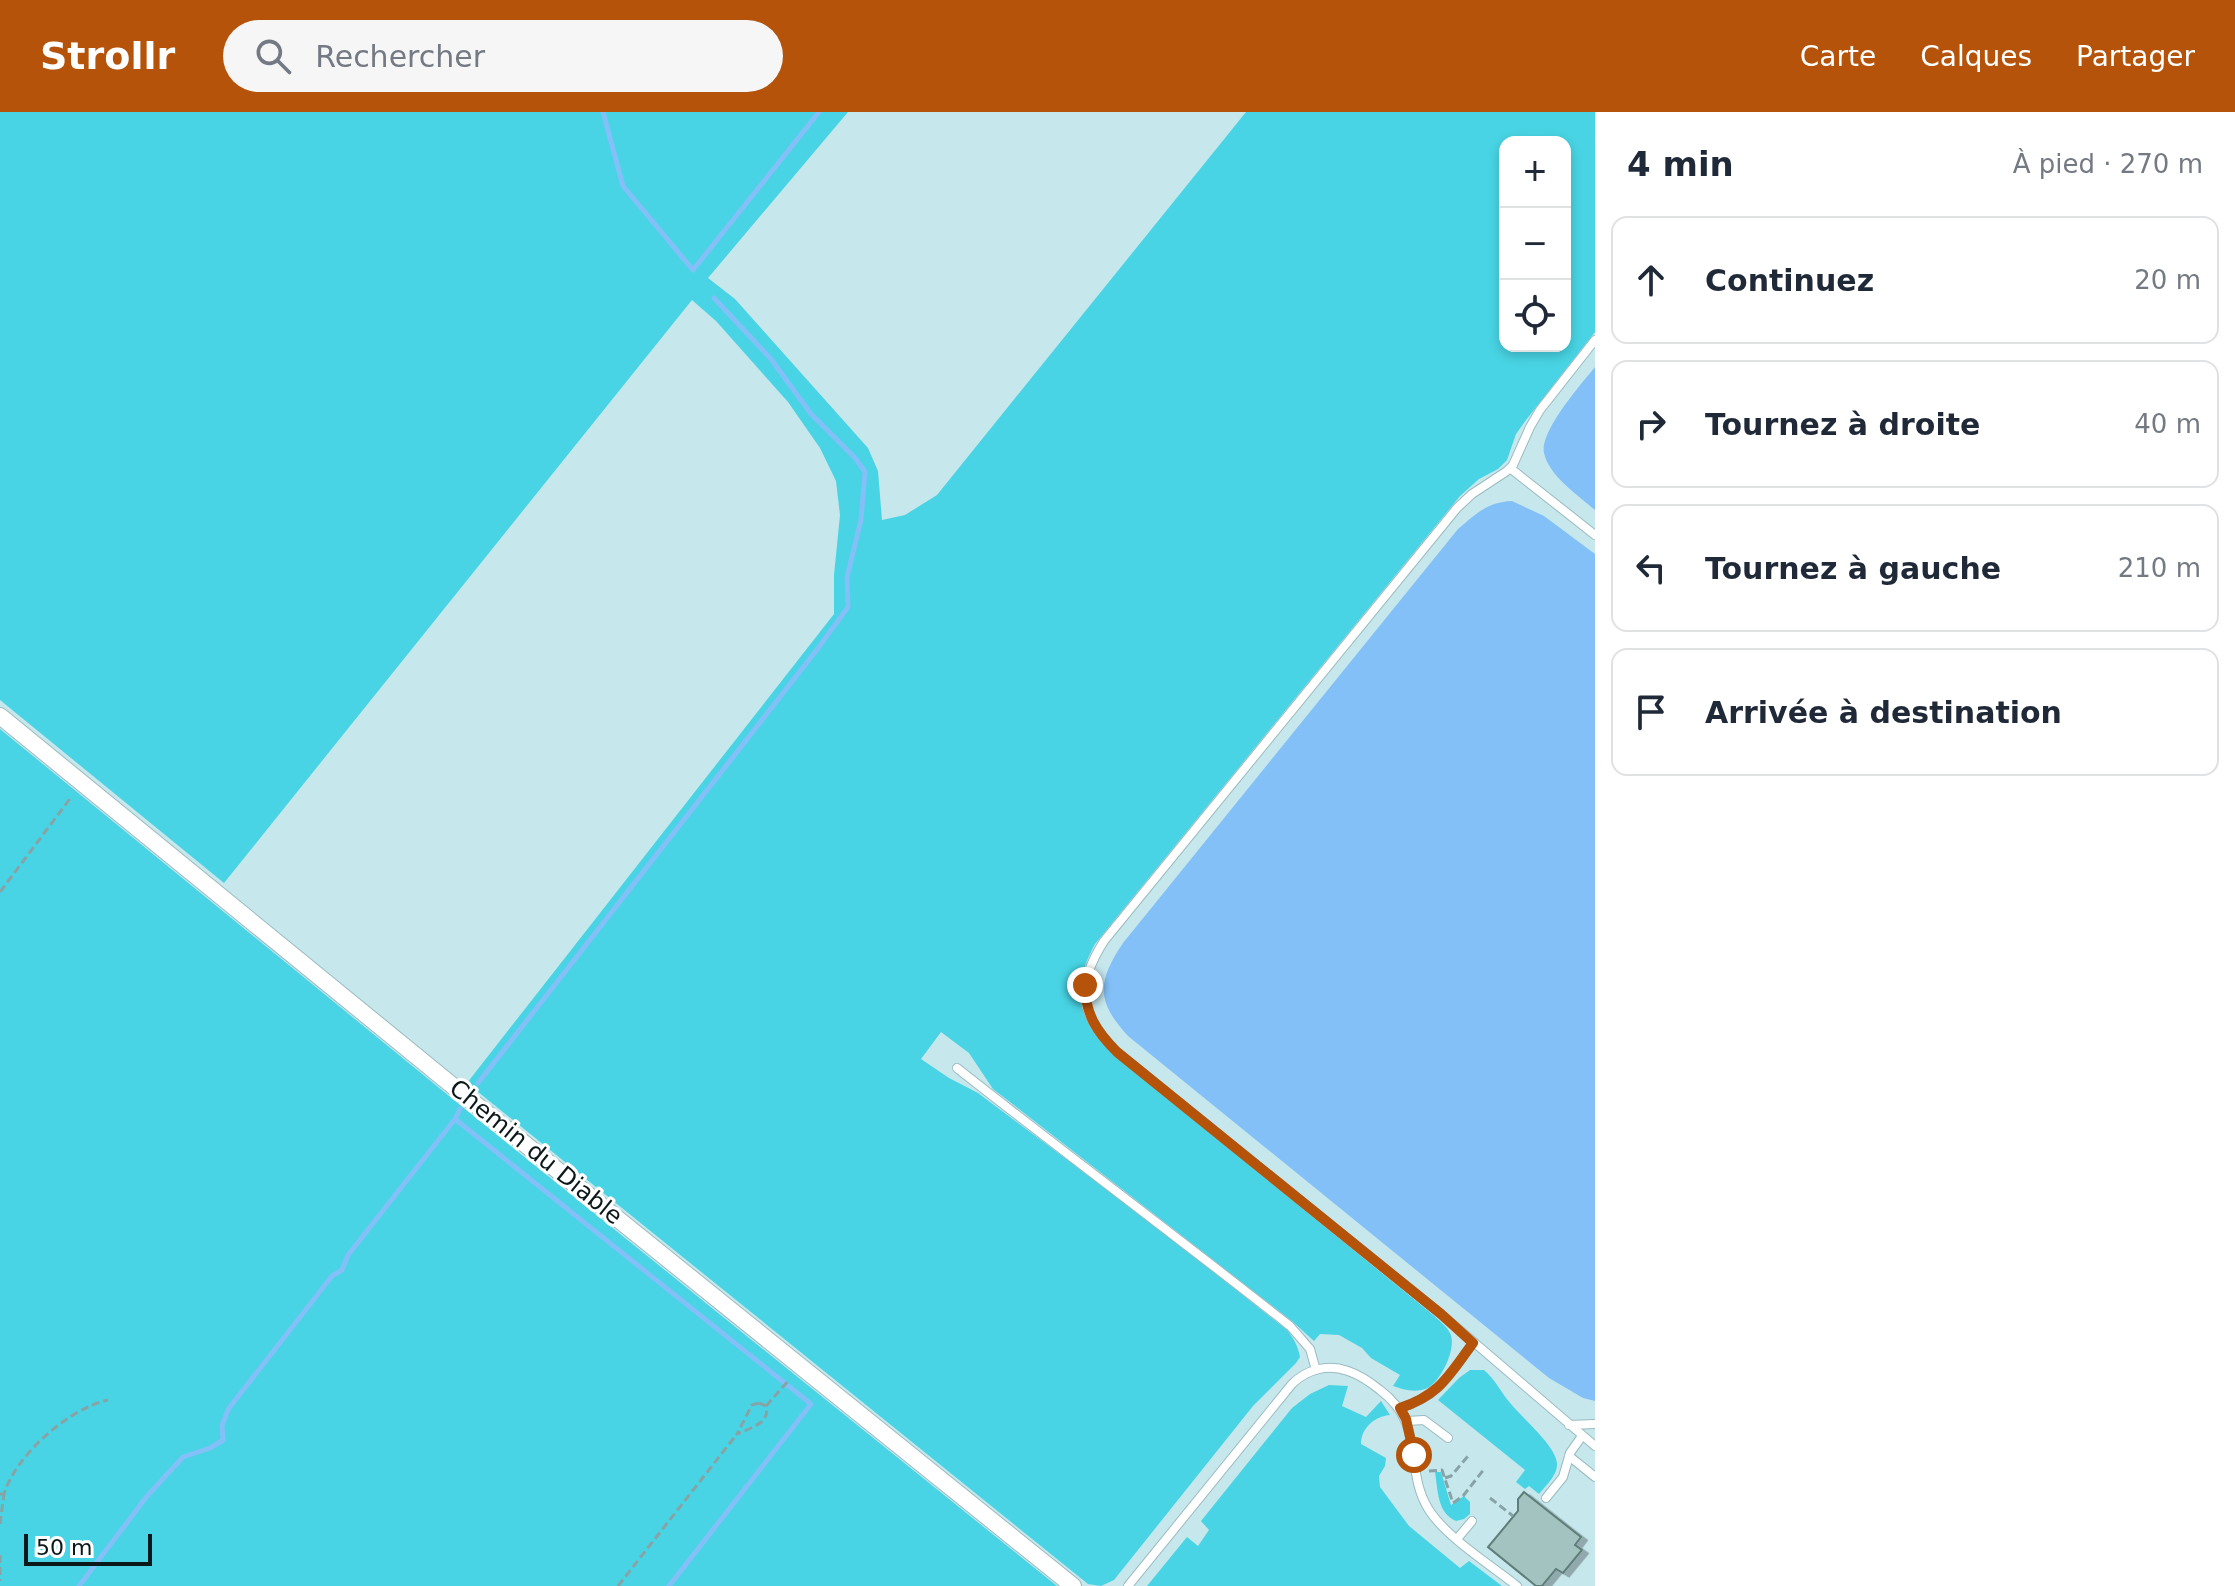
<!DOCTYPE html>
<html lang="fr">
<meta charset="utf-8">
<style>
:root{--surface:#fff;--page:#f6f6f7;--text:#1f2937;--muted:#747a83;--line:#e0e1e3;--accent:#b45309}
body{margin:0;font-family:"DejaVu Sans",sans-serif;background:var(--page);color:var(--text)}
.controls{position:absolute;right:24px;top:24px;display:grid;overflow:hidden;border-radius:16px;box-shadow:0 4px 12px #0003}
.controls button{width:72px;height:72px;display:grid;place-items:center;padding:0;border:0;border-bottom:2px solid var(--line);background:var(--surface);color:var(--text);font:40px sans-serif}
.scale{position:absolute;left:24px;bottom:20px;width:128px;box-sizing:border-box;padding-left:8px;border:4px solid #0c191a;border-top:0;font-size:22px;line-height:28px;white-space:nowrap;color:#0c191a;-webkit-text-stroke:6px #fff;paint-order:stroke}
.stop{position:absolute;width:24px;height:24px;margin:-18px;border:6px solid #b45309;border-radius:50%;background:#fff}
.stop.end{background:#b45309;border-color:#fff;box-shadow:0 2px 8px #0008}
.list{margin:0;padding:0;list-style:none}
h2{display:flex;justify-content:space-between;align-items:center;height:104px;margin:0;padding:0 32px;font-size:34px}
h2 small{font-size:26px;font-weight:400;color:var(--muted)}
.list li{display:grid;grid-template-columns:52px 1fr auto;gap:24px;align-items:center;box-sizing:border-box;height:128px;margin:0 16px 16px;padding:0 16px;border:2px solid var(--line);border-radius:16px}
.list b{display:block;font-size:30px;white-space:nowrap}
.list em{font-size:26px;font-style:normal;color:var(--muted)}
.icon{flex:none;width:44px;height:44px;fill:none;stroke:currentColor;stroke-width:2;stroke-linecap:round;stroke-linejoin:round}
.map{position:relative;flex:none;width:1595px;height:1474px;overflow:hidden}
header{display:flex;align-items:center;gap:48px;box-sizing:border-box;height:112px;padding:0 40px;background:var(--accent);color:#fff}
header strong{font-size:38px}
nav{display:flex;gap:44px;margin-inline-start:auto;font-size:28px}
.search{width:560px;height:72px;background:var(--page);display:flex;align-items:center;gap:20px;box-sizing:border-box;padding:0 28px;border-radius:44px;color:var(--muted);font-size:30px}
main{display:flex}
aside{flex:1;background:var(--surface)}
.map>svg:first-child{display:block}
</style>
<header>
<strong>Strollr</strong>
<div class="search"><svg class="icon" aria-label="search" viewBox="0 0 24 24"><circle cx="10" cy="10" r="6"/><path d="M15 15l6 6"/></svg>Rechercher</div>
<nav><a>Carte</a><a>Calques</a><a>Partager</a></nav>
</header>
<main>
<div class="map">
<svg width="1595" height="1474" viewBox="0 0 1595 1474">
<defs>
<filter id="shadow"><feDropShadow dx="6" dy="3.5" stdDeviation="0" flood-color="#0004"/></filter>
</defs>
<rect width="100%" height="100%" fill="#c6e7ec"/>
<!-- green -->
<path fill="#48d4e4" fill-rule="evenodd" d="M0,0H848L708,166L735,187L868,336L878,359L882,408L905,403L937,383L1246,0H1595V220L1526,308L1516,322L1507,348L1498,357L1479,367L1460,384L1095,832C1070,878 1077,905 1113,942L1432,1202C1438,1208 1447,1214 1450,1221C1458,1236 1439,1273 1425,1277C1414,1281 1402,1277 1393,1274L1400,1263L1371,1246L1362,1236L1339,1223L1320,1222L1314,1229L1293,1210L1010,990L993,977L969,941L941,920L921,947L949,966L978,981L1153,1112L1287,1218C1294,1227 1298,1234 1300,1245L1296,1251L1253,1294L1114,1468L1101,1474L1088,1472L467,971L834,502V463L840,403L836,369L820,336L788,290L716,209L692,188L224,771L0,588ZM1505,30H1565V234H1505Z
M0,617L465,997L1057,1474H0Z
M1470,1258H1484C1496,1268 1501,1281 1511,1292C1522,1306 1555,1333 1557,1351C1558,1363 1546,1373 1539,1382L1529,1374L1525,1377L1516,1370L1525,1358L1438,1288L1459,1266Z
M1329,1273L1348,1274L1342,1294L1366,1305L1381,1289L1390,1303C1375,1304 1361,1316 1361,1332L1386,1346L1385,1354L1379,1364L1380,1375L1409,1414L1460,1456L1469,1449L1502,1474H1147L1187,1425L1198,1434L1209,1418L1201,1409L1292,1296L1310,1282Z
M1435,1360H1441L1451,1393L1464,1384L1470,1390V1402L1464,1407L1456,1409C1437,1401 1438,1378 1435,1360Z"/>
<!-- water -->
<path fill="#82c0f7" d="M1595,255V398C1578,383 1549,364 1544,341C1539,320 1582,271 1595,255Z
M1512,389L1544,404L1595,442V1289L1583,1286L1549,1266L1128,924C1096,889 1097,870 1123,831L1458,417C1476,402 1487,390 1512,389Z"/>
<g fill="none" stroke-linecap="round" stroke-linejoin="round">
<!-- stream -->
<path stroke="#82c0f7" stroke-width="5" d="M603,0L623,74L693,158L819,0
M478,971L819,535L848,495L847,465L861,408L865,360L856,347L811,302L771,247L714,186
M455,1007L811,1292L669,1474
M79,1474L147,1384L183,1345L210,1336L223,1328L222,1313L229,1296L332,1164L342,1158L348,1143L455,1007L460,997"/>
</g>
<!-- building -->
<path fill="#a2c3bf" stroke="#5e7d79" stroke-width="2" filter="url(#shadow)" d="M1524,1380L1581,1425L1575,1433L1582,1438L1563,1461L1556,1457L1542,1474H1536L1488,1435L1518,1399V1387Z"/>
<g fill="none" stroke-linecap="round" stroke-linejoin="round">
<!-- service casing -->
<g stroke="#9abbbf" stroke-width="10">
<path id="service" d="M1595,228L1540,298L1530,315L1513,353L1507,359L1472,382L1457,396L1104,829C1075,875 1078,902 1117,940L1441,1202L1595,1334
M1510,356L1595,423
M957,956C1067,1043 1180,1127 1290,1214L1310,1237L1316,1258
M1400,1296C1441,1283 1449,1263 1473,1231
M1407,1309L1424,1308L1448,1326
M1569,1313L1595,1312
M1569,1344L1595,1365
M1546,1386L1563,1365L1570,1341L1582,1324
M1457,1427L1472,1409
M1128,1474L1292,1272C1307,1257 1328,1252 1348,1259C1360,1263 1370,1270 1380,1278C1427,1313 1403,1357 1429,1398C1447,1426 1491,1453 1517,1474"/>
</g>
<!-- minor casing -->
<g stroke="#9abbbf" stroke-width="18">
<path id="minor" d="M0,604L448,970L1073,1474"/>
</g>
<!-- path -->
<path stroke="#88a3a6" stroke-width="3" stroke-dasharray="8 4" stroke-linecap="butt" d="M0,780L72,684
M759,1291L766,1294C771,1311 750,1316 737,1322L752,1293Z
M766,1294L790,1267
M1429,1359L1442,1358L1453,1391L1463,1384L1485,1356
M1445,1366L1451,1364L1469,1343
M0,1382H4C16,1343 68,1297 108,1288
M1490,1386L1513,1404
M0,1412L4,1382
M0,1443V1469
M618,1474L737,1322"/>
<!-- service -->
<use href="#service" stroke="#fff" stroke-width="8"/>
<!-- minor -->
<use href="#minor" stroke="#fff" stroke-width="16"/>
</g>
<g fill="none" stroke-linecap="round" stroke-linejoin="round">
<!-- route -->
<path stroke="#b45309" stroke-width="10" d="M1085,873C1085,902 1097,920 1117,940L1441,1202L1473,1231C1449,1263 1440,1283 1400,1296L1406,1307L1414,1343"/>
</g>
<g text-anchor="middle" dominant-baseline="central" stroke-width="6" stroke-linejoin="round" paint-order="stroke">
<!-- street labels -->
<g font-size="24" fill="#0c191a" stroke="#fff">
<text transform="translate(536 1040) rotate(39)">Chemin du Diable</text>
</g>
</g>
</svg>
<div class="controls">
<button>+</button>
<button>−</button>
<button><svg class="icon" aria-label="locate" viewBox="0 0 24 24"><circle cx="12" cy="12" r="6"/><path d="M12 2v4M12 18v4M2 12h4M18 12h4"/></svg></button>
</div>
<div class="scale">50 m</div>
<div class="stop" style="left:1414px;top:1343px"></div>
<div class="stop end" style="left:1085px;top:873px"></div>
</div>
<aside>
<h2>4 min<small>À pied · 270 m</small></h2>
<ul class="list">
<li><svg class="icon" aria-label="ahead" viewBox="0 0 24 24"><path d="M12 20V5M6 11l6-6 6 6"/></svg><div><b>Continuez</b></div><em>20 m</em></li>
<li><svg class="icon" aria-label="right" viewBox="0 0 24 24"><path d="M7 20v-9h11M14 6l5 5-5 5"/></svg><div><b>Tournez à droite</b></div><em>40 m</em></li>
<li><svg class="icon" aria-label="left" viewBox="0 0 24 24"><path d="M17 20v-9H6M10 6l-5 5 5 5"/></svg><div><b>Tournez à gauche</b></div><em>210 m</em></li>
<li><svg class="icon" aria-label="arrive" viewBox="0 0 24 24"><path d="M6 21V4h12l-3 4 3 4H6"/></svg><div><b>Arrivée à destination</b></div></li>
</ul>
</aside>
</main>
